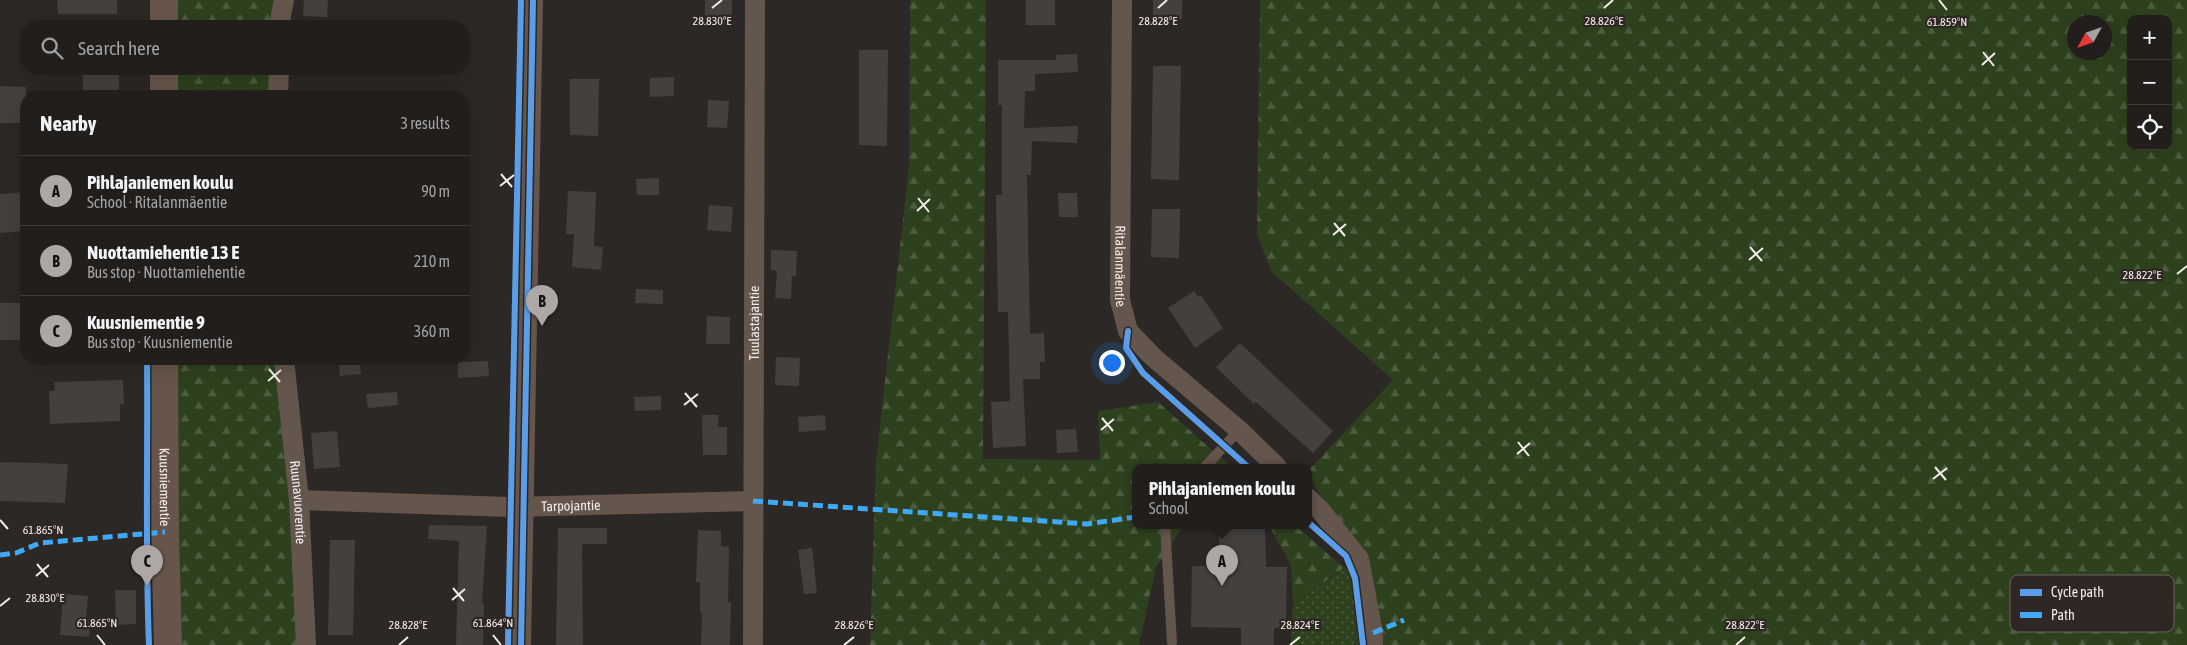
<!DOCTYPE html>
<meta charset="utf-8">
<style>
:root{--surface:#211e1c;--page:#2d2b29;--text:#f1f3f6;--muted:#a2a2a3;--line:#3e3c3b;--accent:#ada7a5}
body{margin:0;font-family:"Asap Condensed",sans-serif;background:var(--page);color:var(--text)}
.controls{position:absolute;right:15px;top:15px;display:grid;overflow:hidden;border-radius:10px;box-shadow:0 5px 20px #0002}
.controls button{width:45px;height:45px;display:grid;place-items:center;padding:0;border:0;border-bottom:1px solid var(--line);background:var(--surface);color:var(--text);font:25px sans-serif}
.compass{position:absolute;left:2067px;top:15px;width:45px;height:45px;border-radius:50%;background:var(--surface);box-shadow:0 5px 20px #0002;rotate:230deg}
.you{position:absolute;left:1111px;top:362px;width:18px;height:18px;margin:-12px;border:4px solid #fff;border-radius:50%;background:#1a73e8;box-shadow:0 0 0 8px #1a73e833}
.badge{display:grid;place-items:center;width:32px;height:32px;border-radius:50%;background:var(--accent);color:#111;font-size:16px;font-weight:700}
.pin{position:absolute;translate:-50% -41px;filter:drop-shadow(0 1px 2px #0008)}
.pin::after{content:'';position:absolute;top:26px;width:18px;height:15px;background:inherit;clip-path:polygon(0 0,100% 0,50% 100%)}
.popup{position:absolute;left:1132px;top:464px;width:180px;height:65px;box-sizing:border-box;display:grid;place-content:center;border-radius:10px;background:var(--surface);filter:drop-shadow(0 1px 4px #0005);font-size:16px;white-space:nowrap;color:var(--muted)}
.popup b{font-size:19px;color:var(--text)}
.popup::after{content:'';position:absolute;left:50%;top:100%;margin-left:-10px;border:10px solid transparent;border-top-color:var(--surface)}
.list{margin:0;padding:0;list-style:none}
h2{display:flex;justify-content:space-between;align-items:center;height:65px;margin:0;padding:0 20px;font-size:21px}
h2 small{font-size:16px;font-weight:400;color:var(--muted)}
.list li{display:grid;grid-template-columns:32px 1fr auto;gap:15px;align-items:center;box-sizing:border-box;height:70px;padding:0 20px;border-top:1px solid var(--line)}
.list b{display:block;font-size:19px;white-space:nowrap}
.list p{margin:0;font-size:16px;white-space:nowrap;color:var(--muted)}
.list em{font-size:16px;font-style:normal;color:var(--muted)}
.icon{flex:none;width:28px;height:28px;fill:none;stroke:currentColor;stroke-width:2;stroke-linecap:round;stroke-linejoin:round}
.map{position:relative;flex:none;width:2187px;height:645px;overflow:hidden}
.search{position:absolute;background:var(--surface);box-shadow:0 5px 20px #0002;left:20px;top:20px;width:450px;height:55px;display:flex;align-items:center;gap:12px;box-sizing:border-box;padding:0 18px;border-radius:20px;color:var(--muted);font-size:19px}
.panel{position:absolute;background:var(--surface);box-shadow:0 5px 20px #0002;left:20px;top:90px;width:450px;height:275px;border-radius:20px}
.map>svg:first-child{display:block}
</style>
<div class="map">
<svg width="2187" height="645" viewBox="0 0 2187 645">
<defs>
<pattern id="grass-dots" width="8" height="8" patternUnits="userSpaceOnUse" patternTransform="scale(1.25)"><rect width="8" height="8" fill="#2e411e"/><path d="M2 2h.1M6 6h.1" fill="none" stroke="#4d5d3f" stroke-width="1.8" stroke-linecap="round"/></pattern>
<pattern id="forest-firs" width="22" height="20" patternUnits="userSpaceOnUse" patternTransform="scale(1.25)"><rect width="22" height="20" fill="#2e411e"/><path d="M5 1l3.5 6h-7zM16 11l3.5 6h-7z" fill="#4d5d3f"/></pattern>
</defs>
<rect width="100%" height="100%" fill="#2c2826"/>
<!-- grass -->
<path fill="url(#grass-dots)" d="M1359,559L1373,645H1291L1293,604Z"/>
<!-- forest -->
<path fill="url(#forest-firs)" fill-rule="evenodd" d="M164,0H284L279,26H164Z
M910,0H986L983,459L1100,460L1098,411L1158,402L1231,467H1136V525H1184L1156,567L1139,645H870L876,462L909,165Z
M1260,0H2187V645H1373L1359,559L1308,475V471L1393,380L1271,271L1257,233ZM2131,19H2168V146H2131ZM2074,22H2104V52H2074Z
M164,69H279L278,96H164Z
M164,359H284L306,645H168Z
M1269,525H1295L1344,568L1293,604L1291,565Z"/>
<!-- building -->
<path fill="#43403e" d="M57,0H117V14H58Z
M304,0H328L327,17L303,16Z
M705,0H732V24L705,25Z
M1026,0H1055V25H1026Z
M1153,0H1182V19H1153Z
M859,50H888L887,146L859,145Z
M1077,54L1078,72L1035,74V91H1025L1024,128L1078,126L1077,143L1032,141L1031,175H1027L1030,334L1044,333L1045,362H1040V379H1023L1026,446L993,448L991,402L1010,401L1008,312H998L996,195H1002V105H998V60H1056V55Z
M1153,66H1181L1179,180L1151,179Z
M83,69H119V96H83Z
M674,77V96L650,97V78Z
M570,79H599L598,136L570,135Z
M0,86L26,87V123H0Z
M708,100L729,101L727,128L707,127Z
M659,178V195H637L636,179Z
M568,191L596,192L594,246L603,247L601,270L572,267L574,234H566Z
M26,192V231L0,233V194Z
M1058,193H1077L1078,217H1059Z
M709,205L733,207L731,232L707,230Z
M1152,209H1180L1179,258L1151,257Z
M771,250L797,251L796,276H792L791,299L775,298L777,271L771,270Z
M636,289L663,290V304L635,303Z
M1194,291L1198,297L1201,295L1223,328L1195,348L1168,308Z
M0,303H26V340H0Z
M707,316L730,317V344H706Z
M1240,343L1333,431L1313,453L1256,402L1254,404L1216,367Z
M776,357L800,358L799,386L775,385Z
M338,359H359L361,374L340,376Z
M488,361L489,376L458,378V362Z
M123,380L124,404H120V421L50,424L49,391H55L54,382Z
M397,392L398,405L368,408L366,394Z
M661,396V410L635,411L634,397Z
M702,415H718V427H727V455H703Z
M825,415L826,430L799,432L798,417Z
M1076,429L1078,452L1057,453L1056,430Z
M337,431L340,467L314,469L311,433Z
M0,462L68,464L65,503L0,501Z
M429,525L487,526L482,603H484L483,645H456L459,541L428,539Z
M1219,526H1265L1266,567H1287L1286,628H1274V645H1241V628L1191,627L1192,566H1220Z
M558,528H607V544H582L583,645H556Z
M698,530L721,531V546L729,547L728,602H731L730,645H701L702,613H700V582H696Z
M330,540H355L353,635H328Z
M812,548L817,593L804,594L798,550Z
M115,590H136V624L116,625Z
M63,594L88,596L86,619H91L89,637L60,635Z"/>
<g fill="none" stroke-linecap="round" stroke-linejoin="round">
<!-- lane -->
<path stroke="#64554d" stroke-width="10" d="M1205,467L1239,430
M1165,525L1172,642"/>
<!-- street -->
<g stroke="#64554d" stroke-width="20">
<path id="s1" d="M1122,0L1120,300L1128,331L1153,357L1239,430L1277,467"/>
<path d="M279,26L284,0"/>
<path d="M278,96L279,69"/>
<path id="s2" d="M284,359L299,500L306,645"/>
<path d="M1308,498L1321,511L1359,559L1373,633V645"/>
<path id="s3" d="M299,500L512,507L753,501"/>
<path d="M521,645L533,0"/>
<path id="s4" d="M753,645L755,0"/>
</g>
<!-- secondary -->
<g stroke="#67554b" stroke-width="28">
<path d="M164,0V26"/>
<path d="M164,69V96"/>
<path id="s5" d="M164,359L165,532L168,645"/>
</g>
<!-- quiet -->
<path stroke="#3fa9f5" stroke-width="5" stroke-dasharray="10 5" stroke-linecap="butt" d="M753,501L1087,524L1136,517
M0,555L16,553L40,543L165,532
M1373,633L1404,620"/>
<!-- cycleway casing -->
<g stroke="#2f2723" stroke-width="9">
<path id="cycleway" d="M1128,331L1126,348L1143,373L1248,467
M147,359C148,454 145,550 149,645
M1308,522L1346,556L1355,578L1363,645
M508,645L521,0
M521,645L533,0"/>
</g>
<!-- cycleway -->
<use href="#cycleway" stroke="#5a9eea" stroke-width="6"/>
</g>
<!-- ticks -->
<path fill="none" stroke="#f2ece9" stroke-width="2" d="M1939,0L1947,10M712,8L722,0M1158,8L1167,0M1604,8L1613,0M1983,52L1994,66M1982,65L1995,53M501,174L512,187M500,186L514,175M918,198L929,212M917,211L930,199M1334,223L1345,236M1333,235L1346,224M1750,247L1762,261M1749,260L1763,248M2177,274L2187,266M269,369L280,382M268,381L281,370M685,393L697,407M684,405L698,394M1102,418L1113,431M1101,430L1114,419M1518,442L1529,456M1517,454L1530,443M1935,467L1946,480M1933,479L1947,468M0,520L8,529M37,564L48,577M36,576L49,565M453,588L464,601M452,600L465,589M0,606L10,598M97,635L105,645M493,635L501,645M399,645L408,637M844,645L854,637M1290,645L1300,637M1736,645L1745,637"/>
<g text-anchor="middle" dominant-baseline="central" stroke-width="4.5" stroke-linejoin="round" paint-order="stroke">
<!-- street labels -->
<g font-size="14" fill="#f2ece9" stroke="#2f2723">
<text stroke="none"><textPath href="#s1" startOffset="266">Ritalanmäentie</textPath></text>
<text stroke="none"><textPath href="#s4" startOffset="322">Tuulastajantie</textPath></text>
<text stroke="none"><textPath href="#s5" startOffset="128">Kuusniementie</textPath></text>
<text stroke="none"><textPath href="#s2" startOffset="144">Ruunavuorentie</textPath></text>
<text stroke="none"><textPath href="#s3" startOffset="272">Tarpojantie</textPath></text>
</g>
</g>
<!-- legend -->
<rect x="2010" y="575" width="164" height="57" rx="8" fill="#2f2723" stroke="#6a625e" stroke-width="1"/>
<rect x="2020" y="589" width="22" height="7" fill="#5a9eea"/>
<rect x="2020" y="612" width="22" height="6" fill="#3fa9f5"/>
<g font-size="14" fill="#f2ece9">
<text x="2051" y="597">Cycle path</text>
<text x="2051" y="620">Path</text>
</g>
<g font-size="12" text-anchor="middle" fill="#f2ece9" stroke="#2f2723" stroke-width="4.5" stroke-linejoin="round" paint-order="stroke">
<text x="712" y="25">28.830°E</text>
<text x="1158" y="25">28.828°E</text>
<text x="1604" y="25">28.826°E</text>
<text x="1947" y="26">61.859°N</text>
<text x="2142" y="279">28.822°E</text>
<text x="43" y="534">61.865°N</text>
<text x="45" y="602">28.830°E</text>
<text x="97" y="627">61.865°N</text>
<text x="493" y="627">61.864°N</text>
<text x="408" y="629">28.828°E</text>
<text x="854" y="629">28.826°E</text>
<text x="1300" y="629">28.824°E</text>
<text x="1745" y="629">28.822°E</text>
</g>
</svg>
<div class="controls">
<button>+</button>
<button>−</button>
<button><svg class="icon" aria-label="locate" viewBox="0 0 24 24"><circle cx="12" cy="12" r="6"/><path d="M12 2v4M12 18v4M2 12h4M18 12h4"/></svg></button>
</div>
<svg class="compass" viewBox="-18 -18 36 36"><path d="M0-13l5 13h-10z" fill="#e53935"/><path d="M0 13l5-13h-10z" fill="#a2a2a3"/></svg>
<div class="you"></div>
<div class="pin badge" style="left:1222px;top:586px">A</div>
<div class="popup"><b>Pihlajaniemen koulu</b>School</div>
<div class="pin badge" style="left:542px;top:326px">B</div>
<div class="pin badge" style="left:147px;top:586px">C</div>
<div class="search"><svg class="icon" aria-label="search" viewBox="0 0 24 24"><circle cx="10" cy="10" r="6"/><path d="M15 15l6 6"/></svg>Search here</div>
<section class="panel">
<h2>Nearby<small>3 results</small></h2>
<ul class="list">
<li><span class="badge">A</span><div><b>Pihlajaniemen koulu</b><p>School · Ritalanmäentie</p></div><em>90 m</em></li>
<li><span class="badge">B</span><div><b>Nuottamiehentie 13 E</b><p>Bus stop · Nuottamiehentie</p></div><em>210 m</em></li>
<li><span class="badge">C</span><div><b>Kuusniementie 9</b><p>Bus stop · Kuusniementie</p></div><em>360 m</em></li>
</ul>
</section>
</div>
